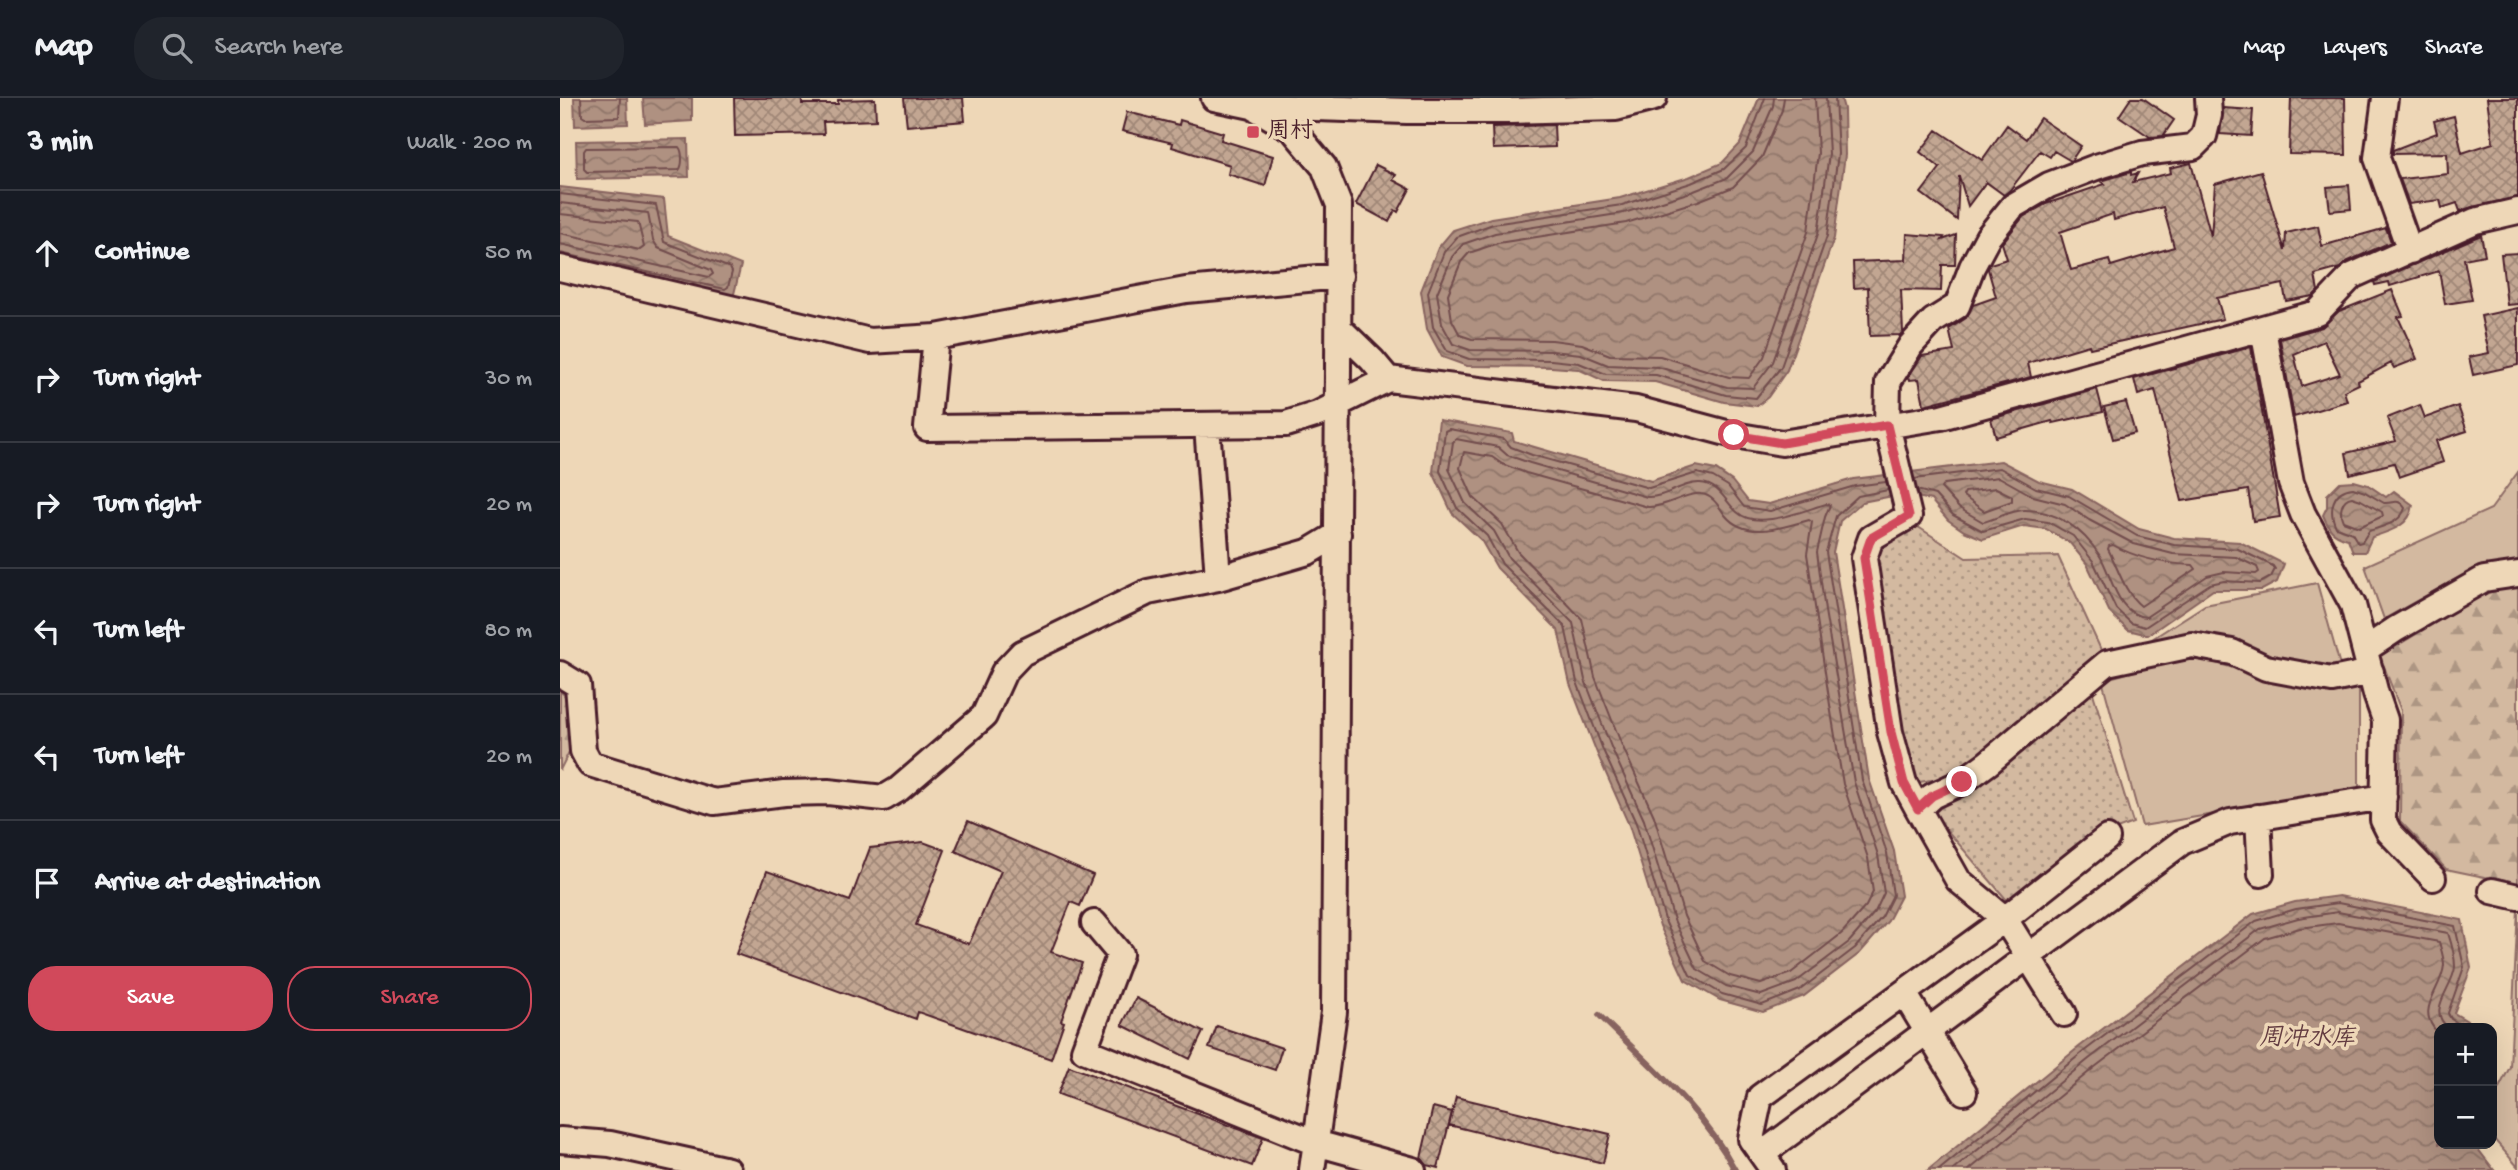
<!DOCTYPE html>
<meta charset="utf-8">
<style>
:root{--surface:#171b24;--page:#20242c;--text:#f1f3f6;--muted:#9ea1a6;--line:#363941;--accent:#d1495b}
body{margin:0;font-family:"Gochi Hand","LXGW WenKai TC",sans-serif;background:var(--page);color:var(--text)}
.controls{position:absolute;right:21px;bottom:21px;display:grid;overflow:hidden;border-radius:14px;box-shadow:0 7px 28px #0002}
.controls button{width:63px;height:63px;display:grid;place-items:center;padding:0;border:0;border-bottom:2px solid var(--line);background:var(--surface);color:var(--text);font:35px sans-serif}
.stop{position:absolute;width:21px;height:21px;margin:-16px;border:5px solid #d1495b;border-radius:50%;background:#fff}
.stop.end{background:#d1495b;border-color:#fff;box-shadow:0 2px 7px #0008}
.list{margin:0;padding:0;list-style:none}
h2{display:flex;justify-content:space-between;align-items:center;height:91px;margin:0;padding:0 28px;font-size:30px}
h2 small{font-size:23px;font-weight:400;color:var(--muted)}
.list li{display:grid;grid-template-columns:46px 1fr auto;gap:21px;align-items:center;box-sizing:border-box;height:126px;padding:0 28px;border-top:2px solid var(--line)}
.list b{display:block;font-size:26px;white-space:nowrap}
.list em{font-size:23px;font-style:normal;color:var(--muted)}
.actions{display:flex;gap:14px;padding:21px 28px}
.actions a{flex:1;padding:16px 0;border:2px solid var(--accent);border-radius:28px;text-align:center;font-size:24px;color:var(--accent)}
.actions .main{background:var(--accent);color:#fff}
.icon{flex:none;width:38px;height:38px;fill:none;stroke:currentColor;stroke-width:2;stroke-linecap:round;stroke-linejoin:round}
.map{position:relative;flex:none;width:1958px;height:1072px;overflow:hidden}
header{display:flex;align-items:center;gap:42px;box-sizing:border-box;height:98px;padding:0 35px;background:var(--surface);border-bottom:2px solid var(--line)}
header strong{font-size:33px}
nav{display:flex;gap:38px;margin-inline-start:auto;font-size:24px}
.search{width:490px;height:63px;background:var(--page);display:flex;align-items:center;gap:18px;box-sizing:border-box;padding:0 24px;border-radius:28px;color:var(--muted);font-size:26px}
main{display:flex}
aside{flex:1;background:var(--surface)}
.map>svg:first-child{display:block}
</style>
<header>
<strong>Map</strong>
<div class="search"><svg class="icon" aria-label="search" viewBox="0 0 24 24"><circle cx="10" cy="10" r="6"/><path d="M15 15l6 6"/></svg>Search here</div>
<nav><a>Map</a><a>Layers</a><a>Share</a></nav>
</header>
<main>
<aside>
<h2>3 min<small>Walk · 200 m</small></h2>
<ul class="list">
<li><svg class="icon" aria-label="ahead" viewBox="0 0 24 24"><path d="M12 20V5M6 11l6-6 6 6"/></svg><div><b>Continue</b></div><em>50 m</em></li>
<li><svg class="icon" aria-label="right" viewBox="0 0 24 24"><path d="M7 20v-9h11M14 6l5 5-5 5"/></svg><div><b>Turn right</b></div><em>30 m</em></li>
<li><svg class="icon" aria-label="right" viewBox="0 0 24 24"><path d="M7 20v-9h11M14 6l5 5-5 5"/></svg><div><b>Turn right</b></div><em>20 m</em></li>
<li><svg class="icon" aria-label="left" viewBox="0 0 24 24"><path d="M17 20v-9H6M10 6l-5 5 5 5"/></svg><div><b>Turn left</b></div><em>80 m</em></li>
<li><svg class="icon" aria-label="left" viewBox="0 0 24 24"><path d="M17 20v-9H6M10 6l-5 5 5 5"/></svg><div><b>Turn left</b></div><em>20 m</em></li>
<li><svg class="icon" aria-label="arrive" viewBox="0 0 24 24"><path d="M6 21V4h12l-3 4 3 4H6"/></svg><div><b>Arrive at destination</b></div></li>
</ul>
<div class="actions"><a class="main">Save</a><a>Share</a></div>
</aside>
<div class="map">
<svg width="1958" height="1072" viewBox="0 0 1958 1072">
<defs>
<pattern id="forest-firs" width="22" height="20" patternUnits="userSpaceOnUse" patternTransform="scale(1.75)"><rect width="22" height="20" fill="#d3b9a0"/><path d="M5 1l3.5 6h-7zM16 11l3.5 6h-7z" fill="#ad9683"/></pattern>
<pattern id="park-dots" width="8" height="8" patternUnits="userSpaceOnUse" patternTransform="scale(1.75)"><rect width="8" height="8" fill="#d3b9a0"/><path d="M2 2h.1M6 6h.1" fill="none" stroke="#ad9683" stroke-width="1.8" stroke-linecap="round"/></pattern>
<pattern id="water-waves" width="16" height="10" patternUnits="userSpaceOnUse" patternTransform="scale(1.75)"><rect width="16" height="10" fill="#af9181"/><path d="M0 5q4-4 8 0t8 0" fill="none" stroke="#90766a"/></pattern>
<pattern id="building-cross-hatch" width="8" height="8" patternUnits="userSpaceOnUse" patternTransform="scale(1.75)"><rect width="8" height="8" fill="#c2a692"/><path d="M0 0l8 8M0 8l8-8" fill="none" stroke="#a08777"/></pattern>
</defs>
<rect width="100%" height="100%" fill="#eed7b7"/>
<filter id="ink" filterUnits="userSpaceOnUse"><feTurbulence type="fractalNoise" baseFrequency=".0143" numOctaves="2"/><feDisplacementMap in="SourceGraphic" scale="14" xChannelSelector="R" yChannelSelector="G"/><feConvolveMatrix kernelMatrix="1 2 1 2 8 2 1 2 1" color-interpolation-filters="sRGB"/></filter>
<g filter="url(#ink)">
<!-- green -->
<path fill="#d3b9a0" stroke="#8e6c66" stroke-width="2" d="M1958,374V468L1947,465L1919,468L1824,521L1805,468L1931,411Z
M1757,485L1781,571L1605,550L1592,541L1645,507Z
M1630,558L1758,593L1799,586V692L1582,728L1542,582Z
M1958,811V1069L1932,1039V1003L1950,969Z"/>
<!-- forest -->
<path fill="url(#forest-firs)" stroke="#8e6c66" stroke-width="2" d="M1952,489L1958,490V786L1886,771L1840,723L1841,613L1820,558L1923,496Z
M0,593L22,613L9,654L0,672Z"/>
<!-- park -->
<path fill="url(#park-dots)" stroke="#8e6c66" stroke-width="2" d="M1352,425L1406,460L1498,458L1547,565L1399,678L1352,685L1311,462L1317,445Z
M1532,592L1573,725L1541,737L1452,808L1373,716L1516,599Z"/>
<!-- water -->
<path fill="url(#water-waves)" stroke="#87635f" stroke-width="2" d="M14,0H67L68,26L15,28Z
M83,0H132V23L85,26Z
M1199,0H1281L1284,11L1285,57L1274,140L1227,272L1208,299L1197,308L1164,304L1095,284L1044,283L1018,271L991,269L907,268L882,259L867,231L861,193L878,150L893,132L931,120L1060,100L1129,79L1162,65L1180,46Z
M128,41L129,79L17,81L16,43Z
M0,89L104,101L108,138L181,167L173,200L0,161Z
M879,322L952,335L954,343L1091,383L1136,368L1156,372L1172,383L1188,403L1209,406L1293,381L1441,363L1479,383L1512,391L1579,431L1614,440L1680,444L1724,466L1717,484L1702,492H1653L1588,537L1568,532L1550,515L1527,466L1510,445L1486,431L1464,428L1423,441L1404,433L1388,422L1371,402L1343,396L1302,404L1280,423L1273,454L1309,681L1334,753L1341,798L1328,823L1300,855L1244,898L1203,914L1160,902L1125,882L1100,828L1069,727L1037,655L1010,586L998,532L937,470L921,442L892,415L873,374Z
M1794,383L1808,387L1826,399L1834,393L1853,407C1850,428 1831,433 1812,439L1805,454H1793L1788,441C1772,437 1769,431 1763,417L1767,409V397L1780,384Z
M1779,798L1902,822L1911,870L1894,915L1919,930H1879V1046H1914L1934,1072H1368L1519,949L1693,816L1735,804Z"/>
<g fill="none" stroke-linecap="round" stroke-linejoin="round">
<!-- shore -->
<path stroke="#724d4d" stroke-width="2" d="M21,0L22,18L25,20L59,19L60,0
M1205,0L1186,50L1164,71L1131,85L1062,107L933,126L897,139L884,154L868,194L873,229L887,253L909,261L991,262L1019,265L1046,276L1096,277L1166,297L1196,300L1221,269L1267,138L1278,56L1275,0
M1214,0L1213,8L1193,54L1167,80L1134,93L1064,115L935,135L903,146L892,159L877,195L882,226L893,246L910,252L992,253L1021,256L1048,267L1098,269L1167,289L1193,290L1213,264L1258,136L1269,56L1266,0
M1224,0L1222,12L1202,59L1173,89L1138,103L1066,125L938,145L909,155L901,164L888,196L892,222L900,237L912,241L992,242L1022,246L1050,257L1100,258L1169,279L1189,280L1204,259L1248,134L1258,55L1255,0
M119,49C123,54 123,68 119,72L27,74L24,71V53L26,50Z
M0,96L96,107L104,144L170,170L172,174L168,189L165,191L0,155
M0,105L88,115L93,142L98,150L151,172L153,176L149,179L0,146
M0,116L78,124L84,149L80,152L0,135
M896,341L938,349L947,357L970,365L1087,399C1106,400 1122,384 1140,385C1159,386 1165,403 1177,414C1197,433 1244,412 1266,406L1270,407L1265,419L1257,454L1265,513L1294,684L1318,757L1324,795L1315,814L1289,844L1236,884L1201,897L1166,888L1137,871L1114,822L1084,722L1051,649L1025,582L1013,525L949,460L934,433L905,405L889,371L893,344Z
M904,354L932,359L942,366L966,375L1088,409C1105,410 1126,394 1141,396C1153,397 1159,409 1165,417C1186,443 1223,429 1249,422L1252,424L1247,456L1272,620L1283,686L1308,760L1313,794L1306,808L1281,836L1231,875L1201,886L1170,878L1145,863L1124,818L1094,718L1061,645L1035,579L1022,521L958,454L942,426L913,399L900,370Z
M1439,379L1473,398L1505,406L1529,422L1574,446L1613,456L1676,459L1697,469L1699,474L1696,476L1664,474L1647,478L1586,519C1557,517 1552,478 1540,458C1523,431 1496,412 1465,412C1451,412 1436,421 1423,424L1399,410L1381,390L1384,386Z
M1354,381L1440,370L1476,390L1509,398L1577,438L1614,447L1678,451L1713,468L1715,471L1711,479L1700,485L1664,483L1650,486L1585,529L1571,525L1556,511L1533,463L1513,438L1488,424L1465,421L1423,433L1393,417L1375,397L1357,392
M1326,384L1295,388L1210,413L1184,409L1168,388L1153,379L1137,375L1089,390L972,357L951,349L944,341L889,331L885,333L880,373L897,410L927,438L942,466L1005,529L1017,584L1043,652L1076,725L1106,825L1130,877L1162,896L1202,907L1240,892L1295,850L1322,819L1333,797L1327,755L1302,682L1266,454L1276,418L1298,398L1328,392
M1436,390L1452,398V403L1424,413L1403,398L1405,394Z
M1793,390L1805,394L1824,405C1834,406 1837,399 1845,410C1841,425 1823,428 1809,433L1802,444L1798,445L1792,435L1776,429C1768,412 1772,392 1793,390Z
M1792,399L1801,402L1822,414L1823,418L1799,429L1783,423C1779,415 1781,400 1792,399Z
M1553,447C1578,461 1605,466 1633,467L1636,471L1581,508C1564,494 1558,470 1548,451L1549,448Z
M1379,1072L1523,954L1696,823L1736,811L1778,805L1895,828L1904,869L1888,915L1891,921L1906,930
M1393,1072L1529,961L1700,831L1738,820L1778,814L1888,835C1891,844 1895,859 1895,869C1893,890 1865,913 1889,930
M1409,1072L1535,969L1705,840L1740,830L1778,825L1879,844C1881,851 1884,860 1884,867C1882,893 1853,911 1879,936"/>
<!-- stream -->
<path stroke="#87635f" stroke-width="6" d="M1039,917C1088,966 1143,1011 1175,1072"/>
</g>
<!-- building -->
<path fill="url(#building-cross-hatch)" stroke="#4a1f2b" stroke-width="2" fill-rule="evenodd" d="M174,0H242V6H278V2L315,1L316,22L263,24L264,36L175,38Z
M344,0H403L405,23L347,28Z
M1571,0H1583L1614,22L1603,38L1590,39L1559,18Z
M1731,0H1785L1786,57L1729,56Z
M1927,0H1958V99L1912,109L1900,113L1897,105L1882,110L1880,102L1849,106L1840,81L1888,76L1887,55L1833,56V52L1877,35L1874,23L1894,18L1902,55L1933,45Z
M1663,10L1693,12L1691,38L1660,36Z
M567,14L619,27L620,22L663,35L661,42L713,58L705,88L668,76L670,67L612,49L613,45L562,33Z
M1480,20L1521,48L1511,63L1494,53L1490,59L1480,53L1450,92L1444,97L1426,84L1408,108L1399,78L1397,122L1361,95L1380,70L1360,54L1377,32L1422,62L1447,27L1466,41Z
M994,27L995,49L933,51L932,29Z
M1631,65L1651,138L1655,86L1701,73L1725,153L1726,135L1758,128L1762,148L1826,130L1831,144L1786,164L1780,170L1755,177L1758,193L1753,198L1726,203L1723,186L1657,200L1663,221L1530,250L1529,247L1468,265L1471,279L1364,307L1359,281L1350,282L1349,278L1362,258L1394,253L1389,231L1406,220L1413,207L1436,199L1428,171L1430,166L1447,161L1442,145L1463,119L1486,106L1545,86L1541,83L1571,74V77L1578,75L1573,84L1611,75L1610,70ZM1603,109L1614,149L1551,168L1549,162L1511,172L1500,134L1553,116L1554,122Z
M816,67L836,77L833,82L850,91L838,114L835,112L829,124L796,106Z
M1789,87L1791,111L1770,113L1767,89Z
M1347,136L1384,139L1382,142L1396,137L1395,167H1382L1381,193L1341,192L1343,234L1340,237L1310,238L1308,189L1294,190L1293,164L1346,162Z
M1921,137L1925,157L1904,161L1912,202L1885,206L1879,173L1830,188L1829,184L1815,187L1814,184Z
M1958,155V206L1947,207L1941,156Z
M1832,192L1843,218L1838,219L1857,261L1834,270L1831,265L1798,283L1799,286L1784,293L1787,303L1734,319L1720,241L1762,229L1779,213ZM1764,243L1780,276L1742,288L1734,256Z
M1958,210V267L1913,277L1909,259L1929,255L1921,218Z
M1691,249L1720,419L1693,423L1688,392L1622,403L1595,292L1578,297L1574,281Z
M1537,291L1543,314L1493,325L1492,323L1436,339L1431,321Z
M1566,304L1575,335L1553,341L1544,309Z
M1860,307L1865,320L1898,308L1907,333L1876,343L1883,364L1839,379L1834,365L1790,376L1786,355L1836,343L1827,320Z
M408,723L533,777L520,808L511,804L491,854L522,865L501,923L504,924L491,961L358,914L356,921L176,856L207,773L290,803L310,750L363,744L385,752L356,827L409,846L441,773L395,753Z
M576,900L643,934L630,961L562,927Z
M657,928L722,950L715,972L649,950Z
M509,968L703,1040L692,1068L498,996Z
M896,999L1050,1036L1043,1065L889,1027Z
M873,1009L892,1014L878,1070L867,1067L861,1060Z"/>
<g fill="none" stroke-linecap="round" stroke-linejoin="round">
<!-- street casing -->
<g stroke="#4a1f2b" stroke-width="30">
<path id="street" d="M654,0L692,8L847,13H951L1056,10L1094,0
M1825,0L1817,60L1850,153
M692,8L733,32L764,69L779,107L774,914L752,1072
M0,170L310,243L376,239L626,192L780,178
M1703,231L1731,385L1743,416L1793,507L1816,596L1825,622L1823,722L1829,734L1873,780
M376,239L367,330L726,326L758,316L828,281L812,262L780,231
M828,281L1076,311L1174,337L1222,345L1381,319L1757,215L1792,178L1915,123L1958,113
M647,327L658,480L748,454L778,436
M1806,551L1836,531L1924,481L1958,476
M0,576L18,587L23,653L30,666L154,704L224,695L268,694L324,700L339,691L424,618L444,574L462,555L588,494L658,480
M1358,711L1344,685L1330,634L1304,460L1311,440L1349,418L1327,327L1328,284L1351,247L1373,223L1397,208L1412,169L1428,139L1453,108L1489,87L1536,69L1582,55L1633,49L1644,38L1649,17L1648,0
M1698,719L1701,776
M1932,793L1958,799
M534,825L560,856L524,952L756,1045L853,1072
M1344,895L1404,994
M1504,916L1445,821L1398,782L1358,711L1372,698L1402,684L1428,665L1547,565L1632,547L1672,554L1706,570L1772,582L1811,574
M0,1042L50,1046L168,1072
M1202,1056L1622,744L1670,724L1824,699
M1213,1072L1191,1041L1200,999L1445,821L1547,740"/>
</g>
<!-- street -->
<use href="#street" stroke="#eed7b7" stroke-width="24"/>
</g>
</g>
<g fill="none" stroke-linecap="round" stroke-linejoin="round" filter="url(#ink)">
<!-- route -->
<path stroke="#d1495b" stroke-width="9" d="M1174,337L1222,345L1327,327L1349,418L1311,440L1304,460L1331,634L1344,685L1358,711L1372,698L1402,684"/>
</g>
<!-- markers -->
<rect fill="#d1495b" stroke="#eed7b7" stroke-width="2.5" x="686" y="27" width="14" height="14" rx="3.5"/>
<g text-anchor="middle" dominant-baseline="central" stroke-width="7" stroke-linejoin="round" paint-order="stroke">
<!-- poi labels -->
<g font-size="23" fill="#4a1f2b" stroke="#eed7b7" text-anchor="start">
<text x="707" y="34">周村</text>
</g>
<!-- water labels -->
<g font-size="24" font-style="italic" fill="#633c40" stroke="#eed7b7">
<text x="1747" y="941">周冲水库</text>
</g>
</g>
</svg>
<div class="controls">
<button>+</button>
<button>−</button>
</div>
<div class="stop" style="left:1174px;top:337px"></div>
<div class="stop end" style="left:1402px;top:684px"></div>
</div>
</main>
